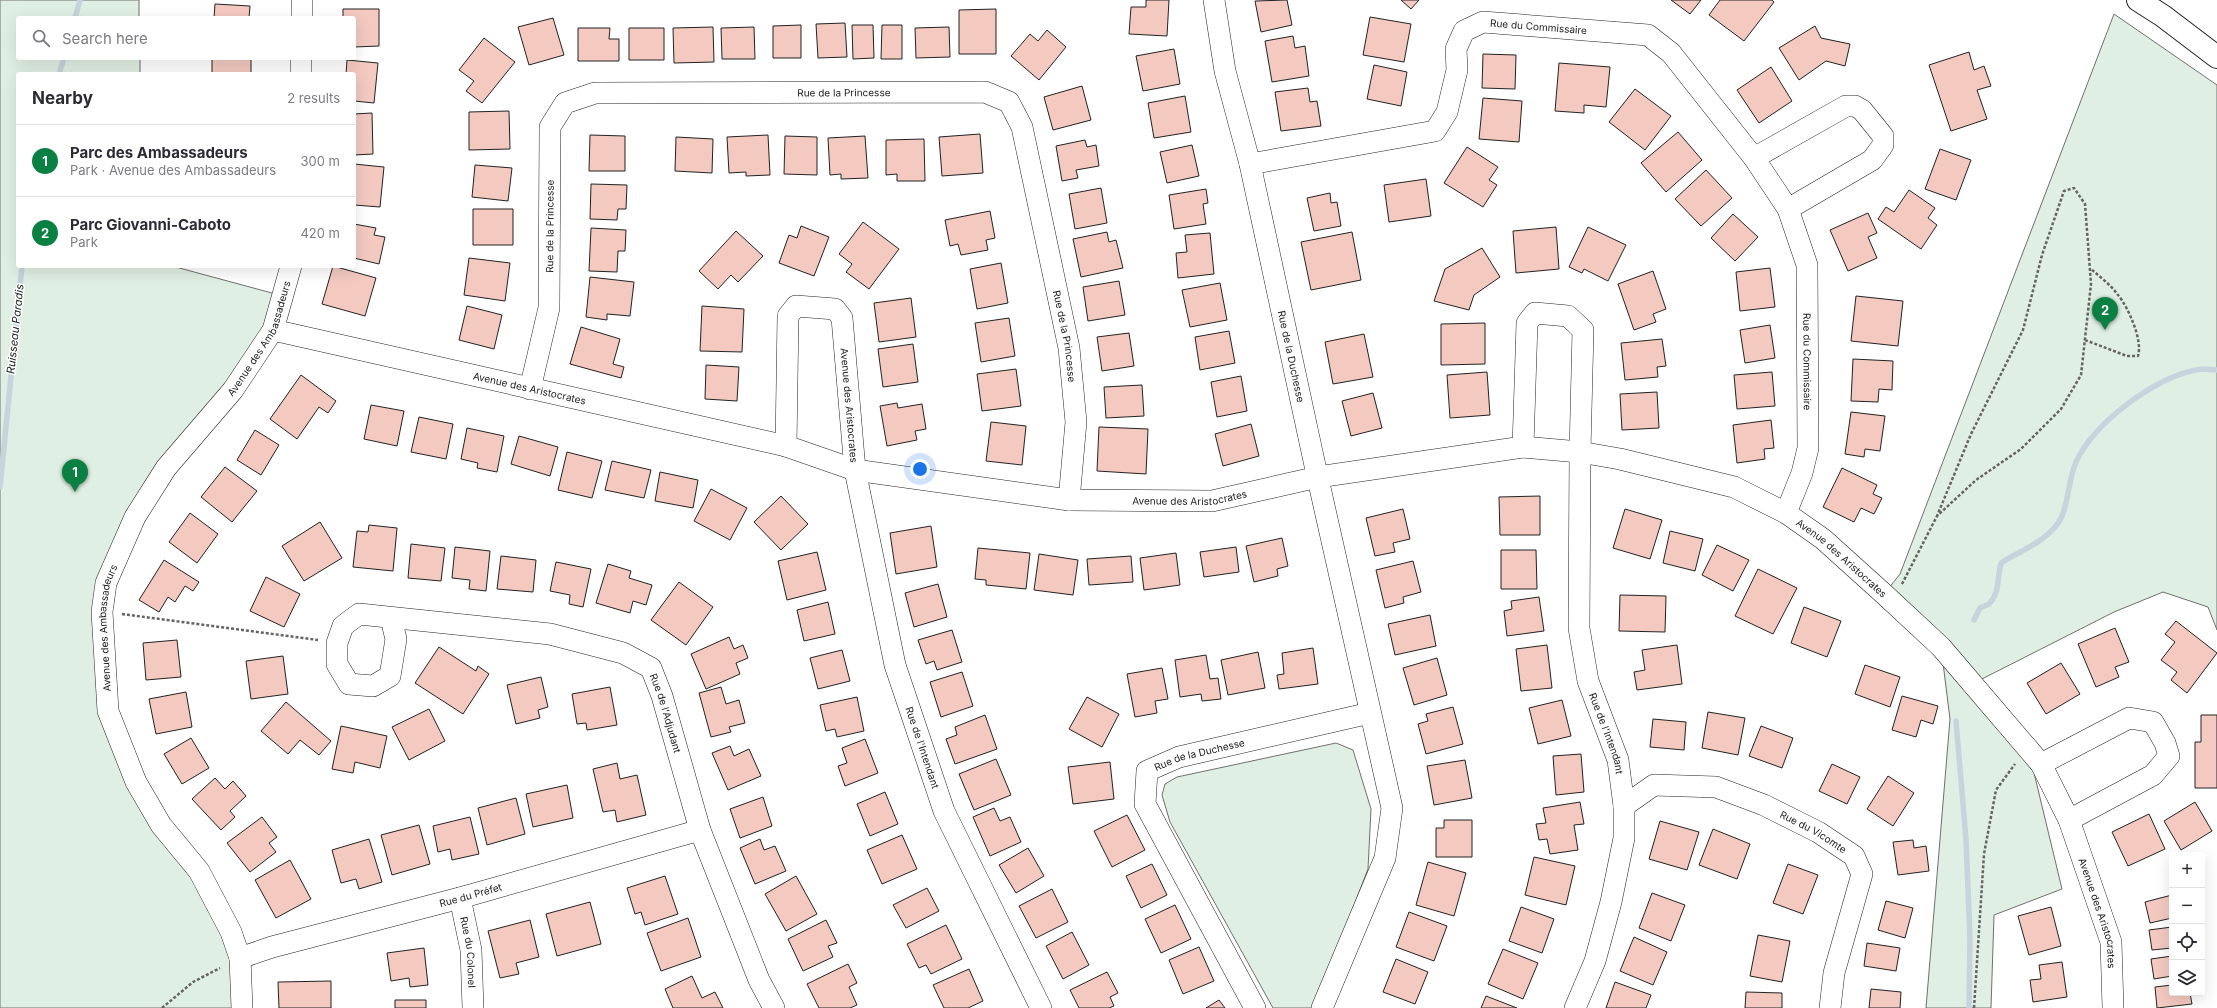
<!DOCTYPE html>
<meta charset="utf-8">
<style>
:root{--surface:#fff;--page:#f7f7f7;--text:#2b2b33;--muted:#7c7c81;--line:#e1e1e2;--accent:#0b8043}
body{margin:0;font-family:Inter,sans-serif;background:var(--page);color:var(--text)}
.controls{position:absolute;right:12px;bottom:12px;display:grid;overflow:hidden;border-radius:4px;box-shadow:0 4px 16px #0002}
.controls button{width:36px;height:36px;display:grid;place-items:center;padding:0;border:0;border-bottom:1px solid var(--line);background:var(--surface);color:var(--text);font:20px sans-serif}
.you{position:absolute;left:920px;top:469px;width:14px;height:14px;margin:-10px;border:3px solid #fff;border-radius:50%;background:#1a73e8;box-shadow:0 0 0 6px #1a73e833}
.badge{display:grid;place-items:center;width:26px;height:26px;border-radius:50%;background:var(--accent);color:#fff;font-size:13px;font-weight:700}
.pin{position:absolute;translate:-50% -33px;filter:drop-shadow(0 1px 2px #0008)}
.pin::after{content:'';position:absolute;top:21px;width:14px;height:12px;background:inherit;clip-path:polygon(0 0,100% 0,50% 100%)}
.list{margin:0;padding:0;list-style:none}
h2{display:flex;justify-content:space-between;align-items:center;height:52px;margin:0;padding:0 16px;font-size:17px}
h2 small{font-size:13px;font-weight:400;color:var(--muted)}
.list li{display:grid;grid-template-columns:26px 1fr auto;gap:12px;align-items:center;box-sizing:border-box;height:72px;padding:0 16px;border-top:1px solid var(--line)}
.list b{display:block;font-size:15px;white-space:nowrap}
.list p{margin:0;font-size:13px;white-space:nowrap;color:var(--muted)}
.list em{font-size:13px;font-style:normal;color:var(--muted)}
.icon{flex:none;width:22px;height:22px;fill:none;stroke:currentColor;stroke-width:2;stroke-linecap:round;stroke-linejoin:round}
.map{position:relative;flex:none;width:2217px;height:1008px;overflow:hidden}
.search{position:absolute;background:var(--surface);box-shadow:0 4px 16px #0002;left:16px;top:16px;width:340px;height:44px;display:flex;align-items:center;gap:10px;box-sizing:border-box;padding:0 14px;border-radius:4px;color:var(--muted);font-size:15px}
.panel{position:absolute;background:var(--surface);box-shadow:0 4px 16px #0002;left:16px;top:72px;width:340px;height:196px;border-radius:4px}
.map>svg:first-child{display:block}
</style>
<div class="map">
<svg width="2217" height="1008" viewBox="0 0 2217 1008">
<rect width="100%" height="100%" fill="#fff"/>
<!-- green -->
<path fill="#e0efe3" stroke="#6f6f6f" d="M0,0H139V18H18V58H140V74H18V266H172L283,296L273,330L166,468L106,583L108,711L231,932L242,1008H0Z
M2114,14L2217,85V630L2208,607L2163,592L2114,612L1974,683L2028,748L2062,889L1994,915L1991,1008H1926L1950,719L1941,647L1884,594L1900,574Z
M1336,743L1353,750L1371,809L1368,869L1314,1008H1273L1170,822L1162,795L1165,784L1177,777Z"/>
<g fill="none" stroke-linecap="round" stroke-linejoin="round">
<!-- stream -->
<path stroke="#c7d3dd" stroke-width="5.5" d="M75,18L80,0
M59,74L64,58
M0,487L22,266
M1974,620L1980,608L1989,604C2000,593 1997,578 2001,563C2021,550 2049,541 2061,518C2068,505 2069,477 2076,462C2094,423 2154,378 2196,370C2202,368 2210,370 2217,370
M1956,721L1966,839L1970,939L1969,1008"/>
</g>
<!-- building -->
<path fill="#f3c9c0" stroke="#222" d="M1146,0H1169L1167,36L1129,34L1131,7H1146Z
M1287,0L1292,25L1261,32L1255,1Z
M1401,0H1419L1411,9Z
M1671,0H1701L1690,14Z
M1720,0H1772L1774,2L1744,41L1709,15Z
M215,4L250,6L249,18H214Z
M343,9H379V46L354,47V18H343Z
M996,9V54H959V10Z
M1370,17L1411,24L1404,62L1363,55Z
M553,18L564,55L529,65L518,27Z
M845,23L847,57L818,58L816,24Z
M801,25V58H773V26Z
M852,25H873L874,58L853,59Z
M882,25H902V59H881Z
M1815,26L1821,38L1850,44L1845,66L1826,61L1799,80L1779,48Z
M713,27L714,62L674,63L673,28Z
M754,27L755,59H722L721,28Z
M949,27L950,57L916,58L915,28Z
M578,28H610L609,39H619V61H578Z
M629,28H664V60H629Z
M1047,30L1066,47L1039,80L1011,56L1030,34L1038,41Z
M1293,36L1295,48L1305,46L1309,76L1272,82L1265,41Z
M484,38L515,62L482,103L466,91L474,81L459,70Z
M1174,49L1180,84L1143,91L1136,56Z
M1969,52L1974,70L1984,66L1991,86L1977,90L1987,119L1951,131L1929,65Z
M1483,54L1516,55L1515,89L1482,88Z
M212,58H251V74H212Z
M347,60L378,63L374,103L354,101V74H346Z
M1559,63L1610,67L1606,107L1584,105V113L1555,111Z
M1374,65L1407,72L1401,106L1367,99Z
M1771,67L1792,101L1759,123L1737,90Z
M1082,86L1091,120L1053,130L1044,97Z
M1308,88L1310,102L1317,101L1321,126L1281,131L1275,92Z
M1635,89L1671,116L1645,150L1609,122Z
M1185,96L1191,132L1154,138L1148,103Z
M1483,98L1522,101L1519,142L1479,139Z
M509,111L510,149L469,150V112Z
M372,113L373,154L354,155V114Z
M1678,132L1702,160L1666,192L1641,163Z
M980,134L983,173L942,176L939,137Z
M590,135L625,136V171H589Z
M768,135L770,175L746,176V172L729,173L727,137Z
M785,136L817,137V175L784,174Z
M865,136L868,178L841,179V174L830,175L828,138Z
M676,137L713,139L712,173L675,171Z
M924,139L925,181H897V174L886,175V140Z
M1085,140L1087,147L1096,145L1099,166L1076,170L1078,178L1062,181L1056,146Z
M1192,145L1199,176L1167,183L1160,152Z
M1467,147L1498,167L1489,180L1497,185L1483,207L1444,183Z
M1940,149L1971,160L1956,200L1925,189Z
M354,164L384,167L380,207L354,205Z
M475,165L512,168L508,201L472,197Z
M1706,170L1732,198L1701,226L1675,199Z
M1426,179L1431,216L1389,222L1384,185Z
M591,184L627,185L626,209H618L617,220L590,219Z
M1101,188L1107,223L1075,229L1069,194Z
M1206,189L1208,203L1203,204L1206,224L1174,229L1169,195Z
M1909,190L1935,208L1928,218L1937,225L1921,249L1878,219L1886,207L1894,212Z
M1330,193L1331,203L1337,202L1341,226L1314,231L1307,198Z
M473,209H513V245H473Z
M990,211L995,238L986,240L988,250L961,255L958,244L950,246L945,220Z
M1868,213L1877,233L1868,237L1877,258L1848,271L1830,230Z
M1733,214L1758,237L1735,261L1711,238Z
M863,222L899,249L869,289L846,272L852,264L839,254Z
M354,224L376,228L374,235L385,237L379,264L354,258Z
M801,226L829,237L814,276L779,263L789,235L797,238Z
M1556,227L1559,269L1516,273L1513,231Z
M1588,227L1626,245L1608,281L1584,269L1582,273L1569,267Z
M591,228L626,230L625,251H618L617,272L589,271Z
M736,231L763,256L738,282L731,275L718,289L699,271Z
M1107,232L1109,242L1116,240L1123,268L1081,277L1073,239Z
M1352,232L1361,280L1311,290L1301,242Z
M1210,233L1214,274L1178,278L1176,253L1187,252L1185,235Z
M1482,248L1500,277L1474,295L1469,310L1434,301L1445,269Z
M469,258L510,263L505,301L464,295Z
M1001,263L1008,303L977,309L970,269Z
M333,266L376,278L365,316L322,304Z
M1770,268L1775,307L1740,311L1736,272Z
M1653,271L1666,309L1653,314L1656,322L1634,330L1618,284Z
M590,277L634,282L630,316L607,314V320L586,317Z
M1119,281L1125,315L1088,321L1083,287Z
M1220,283L1227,320L1190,327L1182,290Z
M1856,296L1903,301L1898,346L1851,341Z
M911,298L916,337L879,342L874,303Z
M467,306L502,315L494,349L459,340Z
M702,306L744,309L742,352L700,351Z
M1009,318L1015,356L981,362L975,323Z
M1485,323V364L1441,365V324Z
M1770,325L1775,358L1745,363L1740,330Z
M581,327L620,339L613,364L624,367L621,378L570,364Z
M1229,331L1235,363L1200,370L1195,337Z
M1129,333L1134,366L1102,371L1097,337Z
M1364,334L1373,377L1333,384L1325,342Z
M1662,339L1666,366L1657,367L1658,377L1625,380L1621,343Z
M913,344L918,382L883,387L878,349Z
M1853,359L1893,361L1892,390L1879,389L1878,402L1851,401Z
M706,365L739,367L737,401L705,399Z
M1016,369L1021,406L982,411L977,374Z
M1487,372L1490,415L1450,418L1447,375Z
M1772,372L1775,406L1737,409L1734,375Z
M301,375L336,401L328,413L319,407L297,439L270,419Z
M1241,376L1247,411L1217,417L1211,382Z
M1142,385L1144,416L1106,418L1104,387Z
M1657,392L1659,428L1622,430L1620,394Z
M1373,393L1382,428L1351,436L1342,401Z
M897,403L898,408L922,404L926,429L915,431L917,440L887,446L880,406Z
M371,405L404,411L397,446L364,439Z
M1851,412L1885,416L1880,451L1865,449L1864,457L1845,454Z
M419,417L453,424L446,459L411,452Z
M1771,420L1774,448L1764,449L1765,459L1737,463L1733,425Z
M991,422L1026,426L1022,465L986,461Z
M1251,424L1259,456L1223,466L1215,434Z
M1099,427L1148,429L1146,474L1097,471Z
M467,428L504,436L497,472L477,468L478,463L461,459Z
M255,430L279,445L261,475L237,460Z
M519,436L558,447L550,476L511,464Z
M567,452L602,461L592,498L558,490Z
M612,461L651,470L644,498L605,490Z
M225,467L257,491L232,522L201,497Z
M1842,468L1877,485L1873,494L1882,498L1874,514L1861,508L1854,522L1823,507Z
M660,472L698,480L693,508L655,501Z
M711,489L747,508L730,540L694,521Z
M781,496L808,524L781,550L754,522Z
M1540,496V535H1500L1499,497Z
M1403,509L1410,539L1393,543L1395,552L1375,556L1366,518Z
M1625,509L1662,520L1650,559L1613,548Z
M190,513L218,534L197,563L169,542Z
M320,522L342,558L304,581L282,546Z
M369,525L397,528L393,571L353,567L357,531L368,532Z
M931,526L937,567L896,574L890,533Z
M1670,531L1703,539L1695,571L1663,563Z
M1282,538L1288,566L1277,569L1278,576L1254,582L1246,546Z
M411,544L445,548L441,581L408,578Z
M1717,545L1749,560L1733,591L1702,575Z
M455,547L490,551L486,591L469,589L470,580L452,578Z
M1236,547L1239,572L1204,577L1200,552Z
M978,548L1030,553L1026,589L986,585V580L975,579Z
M1501,550H1536L1537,589H1501Z
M817,552L826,590L787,600L778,561Z
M1176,553L1180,585L1144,590L1140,558Z
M1039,554L1078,560L1073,595L1034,590Z
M501,556L536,560L533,592L497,589Z
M1131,556L1133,582L1089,585L1087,559Z
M164,560L199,582L193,591L185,586L175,602L168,597L159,612L139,600Z
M1413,561L1421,592L1403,597L1404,603L1385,608L1376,570Z
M556,562L591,569L583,607L569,604L570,595L550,591Z
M608,564L631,571L629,578L652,585L646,605L633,601L630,613L596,603Z
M1758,569L1797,588L1773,634L1735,616Z
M266,577L300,594L284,627L250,611Z
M679,582L713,607L686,645L651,620Z
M938,584L947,617L914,627L905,593Z
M1620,595L1666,596L1665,632L1619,631Z
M1539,597L1544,631L1507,636L1504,611L1512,609L1511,601Z
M828,602L835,634L804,641L797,610Z
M1804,607L1841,621L1827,657L1791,643Z
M1430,615L1436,646L1395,655L1388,624Z
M2176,621L2217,653L2187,693L2171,680L2177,672L2161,660L2175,642L2165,634Z
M2115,628L2129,662L2115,667L2119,677L2096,687L2078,644Z
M952,630L962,662L937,670L934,661L926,664L918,640Z
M729,637L734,649L743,645L748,658L736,663L740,674L706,689L691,654Z
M177,640L181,677L146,680L143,643Z
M1547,645L1552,688L1521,691L1516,649Z
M1677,645L1682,684L1637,690L1634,672L1645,670L1642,650Z
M439,647L476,671L478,666L489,674L463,714L415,683Z
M1313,648L1318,684L1279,689L1277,675L1284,674L1282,653Z
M842,650L850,681L818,689L810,658Z
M1258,652L1265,688L1228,695L1221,660Z
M1206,655L1210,679L1218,678L1221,699L1202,701L1201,694L1180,697L1175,660Z
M283,656L288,694L251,699L246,661Z
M1437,658L1447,695L1414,705L1403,668Z
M2061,663L2080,694L2046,714L2027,683Z
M1865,665L1900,677L1890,707L1855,694Z
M1162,668L1168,699L1155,701L1157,713L1135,717L1127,674Z
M962,672L973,706L941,717L930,682Z
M541,677L548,707L538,710L540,718L516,724L507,685Z
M610,687L617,725L587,730L586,723L577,724L572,694Z
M721,687L726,704L739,700L745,723L729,727L731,732L711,737L699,693Z
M186,692L192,727L156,734L149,699Z
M1902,696L1938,706L1933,724L1921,720L1916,737L1892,730Z
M857,697L864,731L837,737L835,729L826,731L820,705Z
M1087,697L1119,714L1102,747L1069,729Z
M1562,700L1571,736L1538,744L1529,708Z
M286,702L331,741L319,755L300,740L288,754L261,731Z
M1453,707L1463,744L1426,754L1418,724L1428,721L1426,714Z
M429,709L445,741L409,760L392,727Z
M1708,712L1745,718L1738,755L1702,748Z
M985,715L997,749L955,764L946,739L957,735L955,727Z
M2201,715H2217V788H2195V742H2201Z
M1653,719L1686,722L1684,750L1650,747Z
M341,726L387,736L380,768L355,762L353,773L332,769Z
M1761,726L1793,738L1782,768L1749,756Z
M191,738L209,768L182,784L164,754Z
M865,739L878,773L845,786L838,766L847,763L842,748Z
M730,746L734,756L749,749L761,776L728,790L712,753Z
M1581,754L1584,792L1556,795L1553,756Z
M996,759L1011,795L974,810L959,774Z
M1465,760L1472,798L1434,805L1427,766Z
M1110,762L1114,799L1073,804L1068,767Z
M617,763L620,779L637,775L646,815L617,822L615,810L603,812L593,769Z
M1832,764L1860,777L1847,804L1819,791Z
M1888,776L1914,793L1893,826L1867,809Z
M215,778L225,789L233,781L246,796L230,811L235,817L221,830L192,799Z
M567,785L573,818L533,827L526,794Z
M885,792L898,824L870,836L857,804Z
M763,797L772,826L740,838L730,809Z
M516,798L525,834L487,845L478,808Z
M1580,802L1584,824L1574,825L1578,850L1550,854L1547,839L1539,840L1536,824L1546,823L1543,808Z
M2195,802L2212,831L2181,850L2164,821Z
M994,808L1000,821L1010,817L1021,842L990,856L973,817Z
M2149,814L2165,849L2128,866L2112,832Z
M1127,815L1145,850L1112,867L1094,831Z
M262,817L277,837L269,843L276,852L250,872L227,843Z
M470,817L479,854L452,860L450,849L438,852L433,826Z
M1444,820H1472V857H1436V828H1444Z
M1660,821L1699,832L1687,870L1649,859Z
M419,825L430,864L392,875L381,835Z
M1713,829L1750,844L1737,879L1699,865Z
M902,835L917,869L882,884L867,850Z
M369,839L382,882L359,889L356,879L341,883L332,850Z
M760,839L764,850L775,846L786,871L755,884L740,848Z
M1913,840L1914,848L1926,846L1929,871L1898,875L1893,842Z
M1028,848L1044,876L1016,893L999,865Z
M1534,857L1575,866L1566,905L1525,895Z
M290,860L311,899L276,918L255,880Z
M1428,862L1466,873L1454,916L1416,905Z
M1152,864L1167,895L1141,908L1126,876Z
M1788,864L1818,875L1803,914L1773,903Z
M665,876L678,914L645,925L641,912L635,914L627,888Z
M796,876L817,914L786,931L765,894Z
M927,888L939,911L906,928L893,905Z
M1052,889L1068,922L1036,938L1019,906Z
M1652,893L1685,905L1671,941L1639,928Z
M2172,895V918L2150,923L2145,902Z
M1886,901L1913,908L1905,938L1878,930Z
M590,902L601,944L557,956L546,914Z
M1175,905L1191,939L1161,953L1145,919Z
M1521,907L1554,919L1542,953L1509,941Z
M2051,907L2061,946L2029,955L2018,916Z
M1409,912L1447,926L1434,961L1396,947Z
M688,918L701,957L661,971L647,933Z
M530,920L539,957L516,963L519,974L500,978L488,931Z
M826,920L837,943L828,946L833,957L803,971L788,939Z
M946,925L962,959L931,974L926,965L919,968L907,944Z
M2172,927V948L2152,950L2149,930Z
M1072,932L1089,965L1063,979L1046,946Z
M1758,935L1790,941L1782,982L1750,976Z
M1634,937L1667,952L1653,985L1620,971Z
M1867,943L1900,948L1896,971L1864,966Z
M1199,947L1214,981L1183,994L1169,960Z
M424,948L428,985L410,987L409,978L391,981L387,953Z
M1503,949L1538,963L1523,999L1488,984Z
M2172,956V976L2154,979L2151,959Z
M1396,959L1428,972L1415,1004L1383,992Z
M2062,962L2067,997L2033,1002L2030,980L2041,979L2039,965Z
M848,964L857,983L849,987L857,1005L850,1008H819L807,984Z
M969,969L983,1001L968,1008H944L933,985Z
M1107,972L1118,993L1110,997L1114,1006L1109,1008H1079L1070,990Z
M692,976L702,998L715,992L723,1008H673L665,989Z
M331,981V1008H279L278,982Z
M1615,982L1651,995L1646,1008H1606Z
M2172,985V993H2190L2192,1004L2157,1008L2155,987Z
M1871,989L1901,992L1900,1008H1869Z
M1746,992L1782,993V1008H1745Z
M1486,996L1517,1008H1481Z
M395,1000H426V1008H395Z
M1219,1000L1225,1008H1206Z"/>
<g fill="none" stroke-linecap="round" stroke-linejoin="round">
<!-- minor casing -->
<g stroke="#222" stroke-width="22">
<g id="minor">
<path id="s1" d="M1214,0L1225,71L1250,164L1314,461L1392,808L1385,858L1322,1008"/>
<path d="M302,18V0"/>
<path d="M301,74V58"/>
<path d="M1754,158L1846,106H1855L1862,110L1883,136V145L1872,160L1788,209"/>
<path id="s2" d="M1250,164L1435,131L1447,112L1457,70L1456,49L1464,31L1483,22L1648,35L1671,53L1754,158L1788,209L1807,265L1808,448L1802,473L1786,513"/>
<path id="s3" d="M273,330L786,446L855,470L1069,500L1212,501L1318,477L1523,447L1580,452L1620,459L1734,487L1786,513L1823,539L1884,594L1941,647L2041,764L2069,820L2111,942L2113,1008"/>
<path id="s4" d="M530,389L549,308L550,127L565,103L595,93L985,92L1009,102L1022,127L1069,348L1076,422L1069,500"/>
<path id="s5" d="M786,446L788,316L796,306L835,309L842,318L855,470L895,665L944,811L1041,1008"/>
<path id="s6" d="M1523,447L1527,323L1535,313L1568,316L1583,330L1580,452L1579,628L1588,681L1618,760L1624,806V838L1611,902L1595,961L1575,1008"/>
<path id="s7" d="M391,619L396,639L390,676L373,686L349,684L337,664V643L343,626L359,614L550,634L623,653L651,668L662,696L700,830L759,980L774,1008"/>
<path d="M2041,764L2129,718L2153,722L2165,743L2169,756L2153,775L2069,820"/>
<path id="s8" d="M1624,806L1654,785L1716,787L1764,805L1818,832L1854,856L1862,874L1834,973L1830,1008"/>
<path id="s9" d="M460,898L471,950L473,1008"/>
<path id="s10" d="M240,958L272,947L460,898L700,830"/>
<path id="s11" d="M242,1008L240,958L231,932L199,871L161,825L136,782L108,711L102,612L106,583L135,517L166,468L233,390L273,330L291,266"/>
<path id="s12" d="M1255,1008L1145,804L1147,771L1179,757L1370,713"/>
</g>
</g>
<!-- highway casing -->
<g stroke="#222" stroke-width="24">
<path id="highway" d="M2138,0L2163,16L2217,57"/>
</g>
<!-- path -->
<path stroke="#646464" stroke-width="2.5" stroke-dasharray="3 2" stroke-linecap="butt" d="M2085,340L2127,356H2138C2143,340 2128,307 2118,295C2111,285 2100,277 2091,269
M1902,584L1937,516L1976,480L2021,449L2061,409L2081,375L2091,284L2085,204L2074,188L2064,191L2042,255L2023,330L1971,434L1937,516
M122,614L318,640
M162,1008L193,982L220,968
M1974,1008L1984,854L1996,790L2015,764"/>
<!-- minor -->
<use href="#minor" stroke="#fff" stroke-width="21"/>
<!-- highway -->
<use href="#highway" stroke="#fff" stroke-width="22"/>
</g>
<g text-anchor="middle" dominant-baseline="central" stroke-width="3" stroke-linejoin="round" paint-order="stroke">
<!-- street labels -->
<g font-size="10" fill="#222" stroke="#fff">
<text stroke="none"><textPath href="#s2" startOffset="371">Rue du Commissaire</textPath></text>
<text stroke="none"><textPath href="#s4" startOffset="573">Rue de la Princesse</textPath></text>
<text stroke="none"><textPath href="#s4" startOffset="165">Rue de la Princesse</textPath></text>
<text stroke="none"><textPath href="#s4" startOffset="982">Rue de la Princesse</textPath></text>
<text stroke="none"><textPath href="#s11" startOffset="752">Avenue des Ambassadeurs</textPath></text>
<text stroke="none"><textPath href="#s1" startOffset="365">Rue de la Duchesse</textPath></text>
<text stroke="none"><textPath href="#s2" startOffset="861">Rue du Commissaire</textPath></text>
<text stroke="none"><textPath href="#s3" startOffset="263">Avenue des Aristocrates</textPath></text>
<text stroke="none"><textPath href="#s5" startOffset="281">Avenue des Aristocrates</textPath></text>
<text stroke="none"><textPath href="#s3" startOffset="936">Avenue des Aristocrates</textPath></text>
<text stroke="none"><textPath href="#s3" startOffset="1619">Avenue des Aristocrates</textPath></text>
<text stroke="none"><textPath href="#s11" startOffset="416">Avenue des Ambassadeurs</textPath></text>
<text stroke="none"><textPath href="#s7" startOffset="531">Rue de l'Adjudant</textPath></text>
<text stroke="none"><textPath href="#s6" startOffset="598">Rue de l'Intendant</textPath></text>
<text stroke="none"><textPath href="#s5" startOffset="632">Rue de l'Intendant</textPath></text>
<text stroke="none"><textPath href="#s12" startOffset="320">Rue de la Duchesse</textPath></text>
<text stroke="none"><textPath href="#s8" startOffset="206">Rue du Vicomte</textPath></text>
<text stroke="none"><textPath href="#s10" startOffset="239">Rue du Préfet</textPath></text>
<text stroke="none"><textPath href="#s3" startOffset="2067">Avenue des Aristocrates</textPath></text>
<text stroke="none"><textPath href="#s9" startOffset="55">Rue du Colonel</textPath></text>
</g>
<!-- water labels -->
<g font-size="11" font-style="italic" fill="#222" stroke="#fff">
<text transform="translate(15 329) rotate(-84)">Ruisseau Paradis</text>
</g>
</g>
</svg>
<div class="controls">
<button>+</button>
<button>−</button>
<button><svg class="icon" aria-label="locate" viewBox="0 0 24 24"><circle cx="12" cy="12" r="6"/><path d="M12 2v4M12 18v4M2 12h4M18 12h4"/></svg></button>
<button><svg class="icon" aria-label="layers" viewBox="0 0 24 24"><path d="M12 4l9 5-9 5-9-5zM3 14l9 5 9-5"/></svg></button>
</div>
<div class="you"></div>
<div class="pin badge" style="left:75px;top:492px">1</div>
<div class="pin badge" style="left:2105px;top:330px">2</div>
<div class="search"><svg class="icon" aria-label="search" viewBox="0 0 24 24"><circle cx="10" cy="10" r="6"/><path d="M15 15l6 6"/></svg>Search here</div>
<section class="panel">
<h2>Nearby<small>2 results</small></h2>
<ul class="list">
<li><span class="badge">1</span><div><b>Parc des Ambassadeurs</b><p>Park · Avenue des Ambassadeurs</p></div><em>300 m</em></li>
<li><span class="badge">2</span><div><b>Parc Giovanni-Caboto</b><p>Park</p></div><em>420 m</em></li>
</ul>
</section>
</div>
